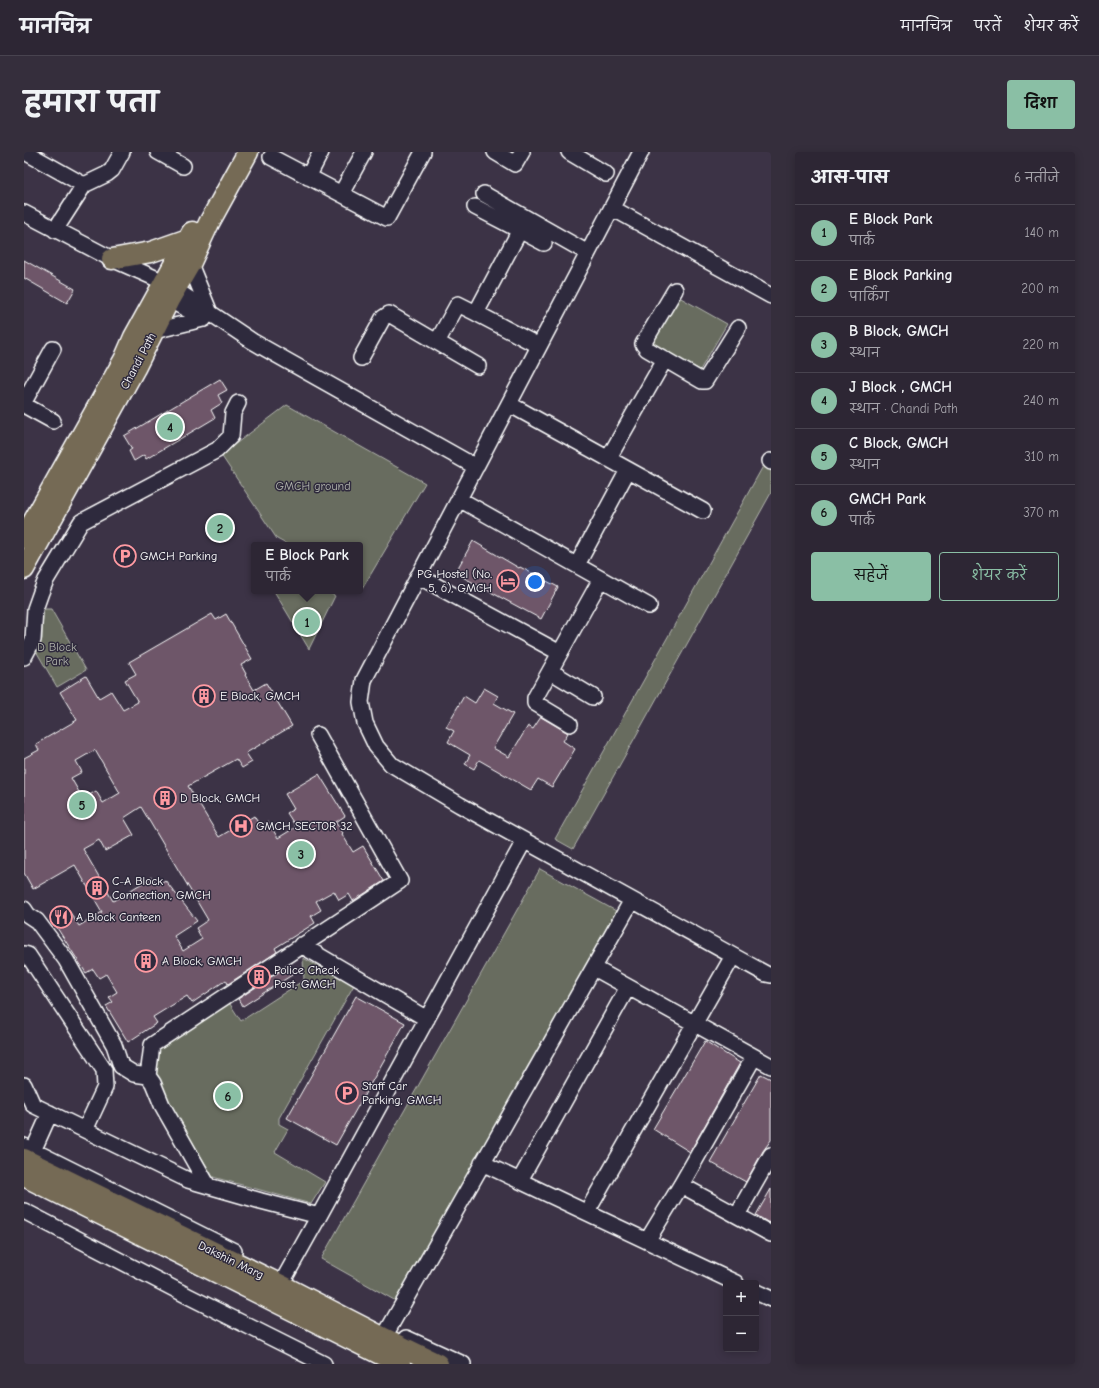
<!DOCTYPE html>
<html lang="hi">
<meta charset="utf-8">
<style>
:root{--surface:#2d2634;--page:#352e3c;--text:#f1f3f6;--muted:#a7a5ac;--line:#48434f;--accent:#8abfa5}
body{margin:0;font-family:"Comic Neue","Playpen Sans Deva",sans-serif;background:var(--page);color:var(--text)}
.controls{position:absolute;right:12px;bottom:12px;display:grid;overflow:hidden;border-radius:4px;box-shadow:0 2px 10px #0003}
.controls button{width:36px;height:36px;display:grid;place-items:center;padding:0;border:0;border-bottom:1px solid var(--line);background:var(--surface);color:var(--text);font:20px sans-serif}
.you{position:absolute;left:511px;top:430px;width:14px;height:14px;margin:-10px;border:3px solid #fff;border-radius:50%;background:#1a73e8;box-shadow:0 0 0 6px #1a73e833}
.badge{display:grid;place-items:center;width:26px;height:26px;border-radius:50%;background:var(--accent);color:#111;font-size:13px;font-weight:700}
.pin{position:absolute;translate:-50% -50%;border:2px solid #fff;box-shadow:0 1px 4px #0006}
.popup{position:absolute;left:227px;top:390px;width:112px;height:52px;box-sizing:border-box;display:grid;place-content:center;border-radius:4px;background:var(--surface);filter:drop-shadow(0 1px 3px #0005);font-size:13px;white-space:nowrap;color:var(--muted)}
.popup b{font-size:15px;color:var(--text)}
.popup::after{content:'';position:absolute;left:50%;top:100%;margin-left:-8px;border:8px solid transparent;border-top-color:var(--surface)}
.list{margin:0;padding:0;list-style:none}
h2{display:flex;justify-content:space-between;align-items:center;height:52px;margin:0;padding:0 16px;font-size:17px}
h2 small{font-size:13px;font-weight:400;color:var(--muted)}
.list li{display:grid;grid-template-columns:26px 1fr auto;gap:12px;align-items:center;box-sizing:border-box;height:56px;padding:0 16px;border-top:1px solid var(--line)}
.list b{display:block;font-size:15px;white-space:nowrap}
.list p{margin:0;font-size:13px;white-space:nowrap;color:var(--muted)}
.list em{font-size:13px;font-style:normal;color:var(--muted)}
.actions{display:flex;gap:8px;padding:12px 16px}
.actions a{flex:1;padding:9px 0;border:1px solid var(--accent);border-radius:4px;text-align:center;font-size:14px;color:var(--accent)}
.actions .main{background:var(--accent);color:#111}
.map{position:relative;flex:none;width:747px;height:1212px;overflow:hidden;border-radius:4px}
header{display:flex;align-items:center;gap:24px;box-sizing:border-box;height:56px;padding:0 20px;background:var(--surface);border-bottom:1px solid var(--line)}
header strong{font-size:19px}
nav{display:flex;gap:22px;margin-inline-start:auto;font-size:14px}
.intro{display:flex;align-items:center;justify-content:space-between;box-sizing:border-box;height:96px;padding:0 24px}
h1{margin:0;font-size:28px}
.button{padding:10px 18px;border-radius:4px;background:var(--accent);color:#111;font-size:14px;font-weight:700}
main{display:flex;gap:24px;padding:0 24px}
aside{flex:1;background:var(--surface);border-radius:4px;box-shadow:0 2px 10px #0003}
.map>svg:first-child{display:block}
</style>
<header>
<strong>मानचित्र</strong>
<nav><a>मानचित्र</a><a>परतें</a><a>शेयर करें</a></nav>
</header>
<div class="intro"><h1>हमारा पता</h1><a class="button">दिशा</a></div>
<main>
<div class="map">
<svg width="747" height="1212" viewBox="0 0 747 1212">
<rect width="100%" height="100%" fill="#3c3346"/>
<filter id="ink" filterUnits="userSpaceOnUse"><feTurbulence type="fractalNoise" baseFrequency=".025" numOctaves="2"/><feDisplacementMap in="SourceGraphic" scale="8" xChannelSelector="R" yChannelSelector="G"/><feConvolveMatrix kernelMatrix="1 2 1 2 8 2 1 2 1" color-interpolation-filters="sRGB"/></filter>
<g filter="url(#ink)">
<!-- green -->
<path fill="#676c5e" stroke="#b3b6ae" d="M655,145L703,172L676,218L627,192Z
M263,253L401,331L338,437L336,435V393H264L253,387L197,303Z
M747,300V341L549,697L531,687Z
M250,439H303L311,444L285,497Z
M18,457H27L62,518L33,535L12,499L18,487Z
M516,717L592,759L372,1149L297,1107Z
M279,806L330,833L255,966V972L264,977L251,1000L301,1030L287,1052L189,1025L129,923L132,895L204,849L217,869L280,828Z"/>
<!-- building -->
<path fill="#6e5769" stroke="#fff" fill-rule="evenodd" d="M0,108L51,137L43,151L0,126Z
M196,227L203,238L194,243L198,251L187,258L191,266L122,307L120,303L110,309L105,299L108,297L100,284Z
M449,389L495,416L496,415L534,435L517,467L431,421Z
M188,462L192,468L202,462L228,507L217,513L222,522L221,523L230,538L242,531L268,574L222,601L228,610L218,616L212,607L164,634L195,685L230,664L236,674L244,670L254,686L272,675L263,661L270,657L261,642L295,622L321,664L312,670L319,681L318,682L329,700L339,694L360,729L329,749L325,742L315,748L310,739L292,749L297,758L287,764L291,771L251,796L253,800L204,832L202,828L168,851L163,844L129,865L133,871L104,890L82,854L89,850L85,845L93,840L82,822L75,826L69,817L62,821L26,765L42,754L55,774L78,760L51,713L9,737L0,721V606L15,598L12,592L53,568L36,540L62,524L75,546L87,539L99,558L114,550L101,528L112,522L105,510ZM71,598L96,641L79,651L72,639L59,647L47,626L58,620L52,609ZM117,655L184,768L172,776L178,787L159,799L150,784L173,769L141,728L134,733L128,725L89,749L59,697L75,688L81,699L110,683L100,666Z
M460,536L474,544L470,551L489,562L469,596L485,605L504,574L509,577L517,565L544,581L539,589L551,597L528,635L514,627L507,638L455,608L450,617L441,612L446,603L424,590L430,579L422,575L440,544L451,551Z
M262,815L268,823L219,854L214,847Z
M332,844L381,871L312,993L263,966Z
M681,889L716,911L666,1000L629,977Z
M737,922L747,927V988L739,999L722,1030L686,1010Z
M747,1037V1068L745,1071L732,1063Z"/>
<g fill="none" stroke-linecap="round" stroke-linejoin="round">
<!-- minor casing -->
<g stroke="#fff" stroke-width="18">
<path id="minor" d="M1,0L60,33L31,78
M134,0L159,14
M471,0L491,12L498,0
M545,0L582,22
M617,0L340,528L337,550L341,571L352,594L367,612L436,653L742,822L747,823
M247,5L363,66L399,0
M284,25L297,0
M60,33L83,22L88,18L98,0
M317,42L340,0
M460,42L564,101
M451,55L520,91
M588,56L747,144
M0,61L88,107L140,130L228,189L452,315
M496,78L452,161L515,194
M166,112L186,161
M651,138L619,192L623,197L678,229H681L714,176
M137,143L180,167
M130,179L179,167
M413,190L434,152L452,161
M337,206L359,166L365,162L454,214
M0,250L29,197
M485,252L679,359
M0,253L29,269
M584,307L641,207
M746,309L747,310
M435,347L625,454
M553,413L604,318
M394,424L536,501
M0,505L9,488L11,457L17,440L22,428L57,370L193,298L207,284L209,261L214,251
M526,519L569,545
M546,572L511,551V546L577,427
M0,757L4,763L13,769L42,808L90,893L97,914L110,922L124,924
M277,793L403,867
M0,802L4,803L80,918L81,935L61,978
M570,816L747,914
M0,933L9,953L164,1028L237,1049L295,1064
M0,994L210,1099
M9,999L26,961
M458,1011L712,1131
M496,1028L604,835
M657,1033L747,1082
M184,1034L138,953L129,931L124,924L128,893L376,729L294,583
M0,1059L164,1144L300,1212
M563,1060L709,804
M713,1063L747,1003
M623,1089L657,1033L730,905
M261,1125L295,1064L500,689
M732,1140L747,1147
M364,1178L608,748
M382,1186L439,1212"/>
</g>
<!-- major casing -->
<g stroke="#fff" stroke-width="23">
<path id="major" d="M88,107L127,100L164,87
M0,386L100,208L110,185L168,80
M0,417L111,216L145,148L166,112L185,71L224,0
M0,1007L255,1132L358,1185L414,1212
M0,1024L376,1212"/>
</g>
<!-- minor -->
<use href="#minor" stroke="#2f2a3d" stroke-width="15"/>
<!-- major -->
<use href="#major" stroke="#756a55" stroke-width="20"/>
</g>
</g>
<!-- icons -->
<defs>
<g id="parking-ring" transform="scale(1.15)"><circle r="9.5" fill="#2f2a3d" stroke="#ff9aa2" stroke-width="1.5"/><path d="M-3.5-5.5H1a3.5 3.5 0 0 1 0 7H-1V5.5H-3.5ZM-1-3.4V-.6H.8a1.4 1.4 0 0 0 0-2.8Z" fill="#ff9aa2"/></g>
<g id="hotel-ring" transform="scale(1.15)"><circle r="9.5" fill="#2f2a3d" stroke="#ff9aa2" stroke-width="1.5"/><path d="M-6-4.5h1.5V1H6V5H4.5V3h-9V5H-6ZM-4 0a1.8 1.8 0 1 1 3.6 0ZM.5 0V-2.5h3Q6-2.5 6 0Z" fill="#ff9aa2"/></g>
<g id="building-ring" transform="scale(1.15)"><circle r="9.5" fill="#2f2a3d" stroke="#ff9aa2" stroke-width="1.5"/><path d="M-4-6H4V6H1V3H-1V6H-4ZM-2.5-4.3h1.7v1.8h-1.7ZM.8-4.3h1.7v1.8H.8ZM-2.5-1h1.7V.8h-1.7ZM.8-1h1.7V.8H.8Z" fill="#ff9aa2"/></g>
<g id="hospital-ring" transform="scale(1.15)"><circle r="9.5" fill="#2f2a3d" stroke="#ff9aa2" stroke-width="1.5"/><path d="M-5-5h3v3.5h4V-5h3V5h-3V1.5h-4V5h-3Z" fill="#ff9aa2"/></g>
<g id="restaurant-ring" transform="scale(1.15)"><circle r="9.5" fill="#2f2a3d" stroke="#ff9aa2" stroke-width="1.5"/><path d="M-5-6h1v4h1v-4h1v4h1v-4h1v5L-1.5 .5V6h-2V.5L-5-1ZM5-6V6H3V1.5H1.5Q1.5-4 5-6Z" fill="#ff9aa2"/></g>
</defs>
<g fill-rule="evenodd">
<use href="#parking-ring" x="101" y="404"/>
<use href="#hotel-ring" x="484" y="429"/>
<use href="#building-ring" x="180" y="544"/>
<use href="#building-ring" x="141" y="646"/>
<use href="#hospital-ring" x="217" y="674"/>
<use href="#building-ring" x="73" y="736"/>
<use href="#restaurant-ring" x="37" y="765"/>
<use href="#building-ring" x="122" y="809"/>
<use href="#building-ring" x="235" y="825"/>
<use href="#parking-ring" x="323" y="941"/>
</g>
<g text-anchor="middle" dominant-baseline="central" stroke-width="3" stroke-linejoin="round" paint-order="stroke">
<!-- street labels -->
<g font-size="12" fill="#fff" stroke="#2f2a3d">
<text transform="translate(114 209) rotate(-62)">Chandi Path</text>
<text transform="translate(207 1108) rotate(26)">Dakshin Marg</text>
</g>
<!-- park labels -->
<g font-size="12" fill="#b3b6ae" stroke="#2f2a3d">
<text x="289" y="334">GMCH ground</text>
<text x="33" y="495">D Block<tspan x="33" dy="14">Park</tspan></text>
</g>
<!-- poi labels -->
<g font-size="12" fill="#fff" stroke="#2f2a3d" text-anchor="start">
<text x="116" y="404">GMCH Parking</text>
<text x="468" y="422" text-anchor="end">PG Hostel (No.<tspan x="468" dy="14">5, 6), GMCH</tspan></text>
<text x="196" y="544">E Block, GMCH</text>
<text x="156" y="646">D Block, GMCH</text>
<text x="232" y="674">GMCH SECTOR 32</text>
<text x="88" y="729">C-A Block<tspan x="88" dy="14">Connection, GMCH</tspan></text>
<text x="52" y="765">A Block Canteen</text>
<text x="138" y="809">A Block, GMCH</text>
<text x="250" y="818">Police Check<tspan x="250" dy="14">Post, GMCH</tspan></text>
<text x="338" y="934">Staff Car<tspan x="338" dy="14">Parking, GMCH</tspan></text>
</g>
</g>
</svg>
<div class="controls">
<button>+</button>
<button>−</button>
</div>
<div class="you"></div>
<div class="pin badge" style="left:283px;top:470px">1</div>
<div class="popup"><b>E Block Park</b>पार्क</div>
<div class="pin badge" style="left:196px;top:376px">2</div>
<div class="pin badge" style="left:277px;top:702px">3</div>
<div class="pin badge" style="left:146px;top:275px">4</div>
<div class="pin badge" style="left:58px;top:653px">5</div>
<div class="pin badge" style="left:204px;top:944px">6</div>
</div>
<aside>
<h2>आस-पास<small>6 नतीजे</small></h2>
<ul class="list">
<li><span class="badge">1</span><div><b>E Block Park</b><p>पार्क</p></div><em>140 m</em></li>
<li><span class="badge">2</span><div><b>E Block Parking</b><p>पार्किंग</p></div><em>200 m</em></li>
<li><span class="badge">3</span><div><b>B Block, GMCH</b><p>स्थान</p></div><em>220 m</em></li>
<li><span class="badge">4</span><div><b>J Block , GMCH</b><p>स्थान · Chandi Path</p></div><em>240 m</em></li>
<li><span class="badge">5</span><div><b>C Block, GMCH</b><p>स्थान</p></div><em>310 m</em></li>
<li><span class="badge">6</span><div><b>GMCH Park</b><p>पार्क</p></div><em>370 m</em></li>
</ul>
<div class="actions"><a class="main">सहेजें</a><a>शेयर करें</a></div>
</aside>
</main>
